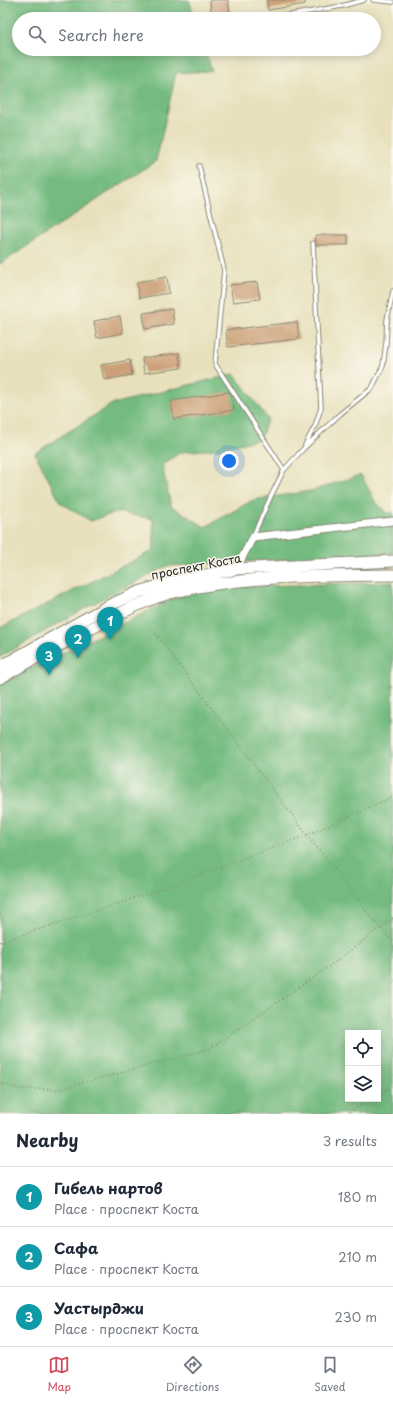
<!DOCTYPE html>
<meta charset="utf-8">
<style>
:root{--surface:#fff;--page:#f6f6f7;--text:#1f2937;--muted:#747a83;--line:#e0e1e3;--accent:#d1495b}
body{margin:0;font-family:"Playpen Sans",sans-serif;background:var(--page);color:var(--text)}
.controls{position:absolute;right:12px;bottom:12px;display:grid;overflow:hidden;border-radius:0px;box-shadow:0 2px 10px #0003}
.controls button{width:36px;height:36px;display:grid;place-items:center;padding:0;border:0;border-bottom:1px solid var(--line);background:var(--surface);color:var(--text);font:20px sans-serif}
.you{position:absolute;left:229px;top:461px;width:14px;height:14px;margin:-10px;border:3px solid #fff;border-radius:50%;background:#1a73e8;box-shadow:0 0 0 6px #1a73e833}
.badge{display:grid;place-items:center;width:26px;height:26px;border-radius:50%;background:var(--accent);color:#fff;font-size:13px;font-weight:700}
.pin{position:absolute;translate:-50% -33px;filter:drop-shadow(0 1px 2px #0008)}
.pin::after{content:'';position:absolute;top:21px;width:14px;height:12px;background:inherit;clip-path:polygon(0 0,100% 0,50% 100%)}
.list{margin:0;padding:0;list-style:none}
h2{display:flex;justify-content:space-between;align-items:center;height:52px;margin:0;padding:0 16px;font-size:17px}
h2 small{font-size:13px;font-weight:400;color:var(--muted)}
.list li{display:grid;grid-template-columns:26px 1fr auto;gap:12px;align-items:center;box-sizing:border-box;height:60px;padding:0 16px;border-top:1px solid var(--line)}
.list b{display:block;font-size:15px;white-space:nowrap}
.list p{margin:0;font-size:13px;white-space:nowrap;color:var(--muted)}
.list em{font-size:13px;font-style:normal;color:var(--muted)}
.icon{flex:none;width:22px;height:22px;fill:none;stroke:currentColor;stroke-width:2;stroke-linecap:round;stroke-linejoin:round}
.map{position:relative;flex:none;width:393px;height:1114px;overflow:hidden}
.search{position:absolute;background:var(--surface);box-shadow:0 2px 10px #0003;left:12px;right:12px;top:12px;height:44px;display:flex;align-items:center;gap:10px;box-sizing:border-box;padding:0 14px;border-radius:22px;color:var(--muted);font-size:15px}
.sheet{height:232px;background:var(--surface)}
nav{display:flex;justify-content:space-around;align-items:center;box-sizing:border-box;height:56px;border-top:1px solid var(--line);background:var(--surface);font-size:11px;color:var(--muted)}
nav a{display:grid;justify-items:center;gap:2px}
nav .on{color:var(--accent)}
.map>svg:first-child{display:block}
</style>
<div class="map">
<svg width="393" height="1114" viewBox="0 0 393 1114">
<rect width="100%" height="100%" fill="#fbf7ec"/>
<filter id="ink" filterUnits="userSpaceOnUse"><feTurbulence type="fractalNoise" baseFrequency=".025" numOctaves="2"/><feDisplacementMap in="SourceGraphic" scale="8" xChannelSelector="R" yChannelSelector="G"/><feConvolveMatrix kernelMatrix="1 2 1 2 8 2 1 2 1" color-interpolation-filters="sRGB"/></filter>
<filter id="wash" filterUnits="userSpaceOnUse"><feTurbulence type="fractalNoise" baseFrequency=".012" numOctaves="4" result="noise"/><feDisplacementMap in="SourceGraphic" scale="16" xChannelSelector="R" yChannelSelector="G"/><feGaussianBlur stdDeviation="0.9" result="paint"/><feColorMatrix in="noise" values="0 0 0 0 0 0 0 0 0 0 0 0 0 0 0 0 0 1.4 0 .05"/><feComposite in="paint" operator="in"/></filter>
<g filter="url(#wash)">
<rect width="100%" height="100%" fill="#e7e0bb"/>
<!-- forest -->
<path fill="#74bb80" stroke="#507356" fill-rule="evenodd" d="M0,0H189L195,19H19V49H205L212,71L176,73L156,161L0,264Z
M234,374L268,419L260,439L217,449L181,452L162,465L171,506L205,527L253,500L311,491L361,475L376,503L389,514L393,512V553L167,566L89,606L0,657V628L154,550L153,519L117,512L91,521L60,502L35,453L112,404Z
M393,582V1114H0V684L177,597L233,587ZM348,1033H378V1099H348Z"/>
<g id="blocks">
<!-- building -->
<path fill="#cca179" d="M210,0H228L230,13L211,15Z
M267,0H305V4L268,10Z
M316,235H348V245H316Z
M167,277L169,293L139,298L137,282Z
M257,282L260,299L233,302L230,285Z
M172,309L174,324L145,329L143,313Z
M120,316L123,333L97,338L94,321Z
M297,322L299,339L228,347L226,330Z
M179,353L181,368L144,373L142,358Z
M130,360L132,375L104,380L101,365Z
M229,392L232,396L234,410L174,419L171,401Z"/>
</g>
</g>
<g filter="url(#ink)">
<use href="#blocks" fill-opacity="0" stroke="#898673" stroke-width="1"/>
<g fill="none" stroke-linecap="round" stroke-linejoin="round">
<!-- service casing -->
<g stroke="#898673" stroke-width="5.5">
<path id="service" d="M373,0L393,2
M268,19L342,6L364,0
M199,166L224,270L215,364L284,470
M305,445L315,426L321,408L313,243
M253,536L271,496L284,470L304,448L340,414L372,388L383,366L386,343L387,320L393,291"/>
</g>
<!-- minor casing -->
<g stroke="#898673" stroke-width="9">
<path id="minor" d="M236,569L253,537L393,521"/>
</g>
<!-- primary casing -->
<g stroke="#898673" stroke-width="13">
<path id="primary" d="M0,667L108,606L139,592L172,582L236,569L393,561
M0,678C30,661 60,645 90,629C119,614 147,598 179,591C249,575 321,576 393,575"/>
</g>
<!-- path -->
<path stroke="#898673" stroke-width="1.5" stroke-dasharray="1 3" stroke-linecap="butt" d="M153,630L307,835L380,928L393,941
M0,942L156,891L307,835L393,797
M0,1083L19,1089H60L209,1049L331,965L393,918
M378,1095L393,1085
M346,1114L371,1099"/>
<!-- service -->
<use href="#service" stroke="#fff" stroke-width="3.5"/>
<!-- minor -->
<use href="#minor" stroke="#fff" stroke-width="7"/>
<!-- primary -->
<use href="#primary" stroke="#fff" stroke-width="11"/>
</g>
</g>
<g text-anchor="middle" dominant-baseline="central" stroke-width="3" stroke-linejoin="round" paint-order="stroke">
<!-- street labels -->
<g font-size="12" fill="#2b2b2b" stroke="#fbf7ec">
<text transform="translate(196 566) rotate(-11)">проспект Коста</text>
</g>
</g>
</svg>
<div class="controls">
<button><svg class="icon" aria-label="locate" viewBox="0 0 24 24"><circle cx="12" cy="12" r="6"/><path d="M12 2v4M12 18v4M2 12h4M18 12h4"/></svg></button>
<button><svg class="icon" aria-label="layers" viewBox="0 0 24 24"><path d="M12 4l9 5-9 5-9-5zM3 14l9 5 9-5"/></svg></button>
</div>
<div class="you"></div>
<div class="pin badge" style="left:110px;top:640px;background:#0f9aa8">1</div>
<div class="pin badge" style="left:78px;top:658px;background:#0f9aa8">2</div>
<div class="pin badge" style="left:49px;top:675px;background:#0f9aa8">3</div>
<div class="search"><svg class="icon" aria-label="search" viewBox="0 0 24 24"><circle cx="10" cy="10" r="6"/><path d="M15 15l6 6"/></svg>Search here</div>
</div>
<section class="sheet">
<h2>Nearby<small>3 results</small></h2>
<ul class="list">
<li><span class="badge" style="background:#0f9aa8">1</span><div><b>Гибель нартов</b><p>Place · проспект Коста</p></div><em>180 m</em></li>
<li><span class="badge" style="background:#0f9aa8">2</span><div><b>Сафа</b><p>Place · проспект Коста</p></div><em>210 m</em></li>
<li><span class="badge" style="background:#0f9aa8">3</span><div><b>Уастырджи</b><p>Place · проспект Коста</p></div><em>230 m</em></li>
</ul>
</section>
<nav>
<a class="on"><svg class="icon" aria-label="map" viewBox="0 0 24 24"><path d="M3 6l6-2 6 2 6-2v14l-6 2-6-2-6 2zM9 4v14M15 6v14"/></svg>Map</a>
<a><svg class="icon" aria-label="directions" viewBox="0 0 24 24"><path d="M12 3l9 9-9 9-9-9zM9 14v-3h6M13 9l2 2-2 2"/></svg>Directions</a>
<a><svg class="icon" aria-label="saved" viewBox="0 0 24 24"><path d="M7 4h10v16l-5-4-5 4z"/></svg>Saved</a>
</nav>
